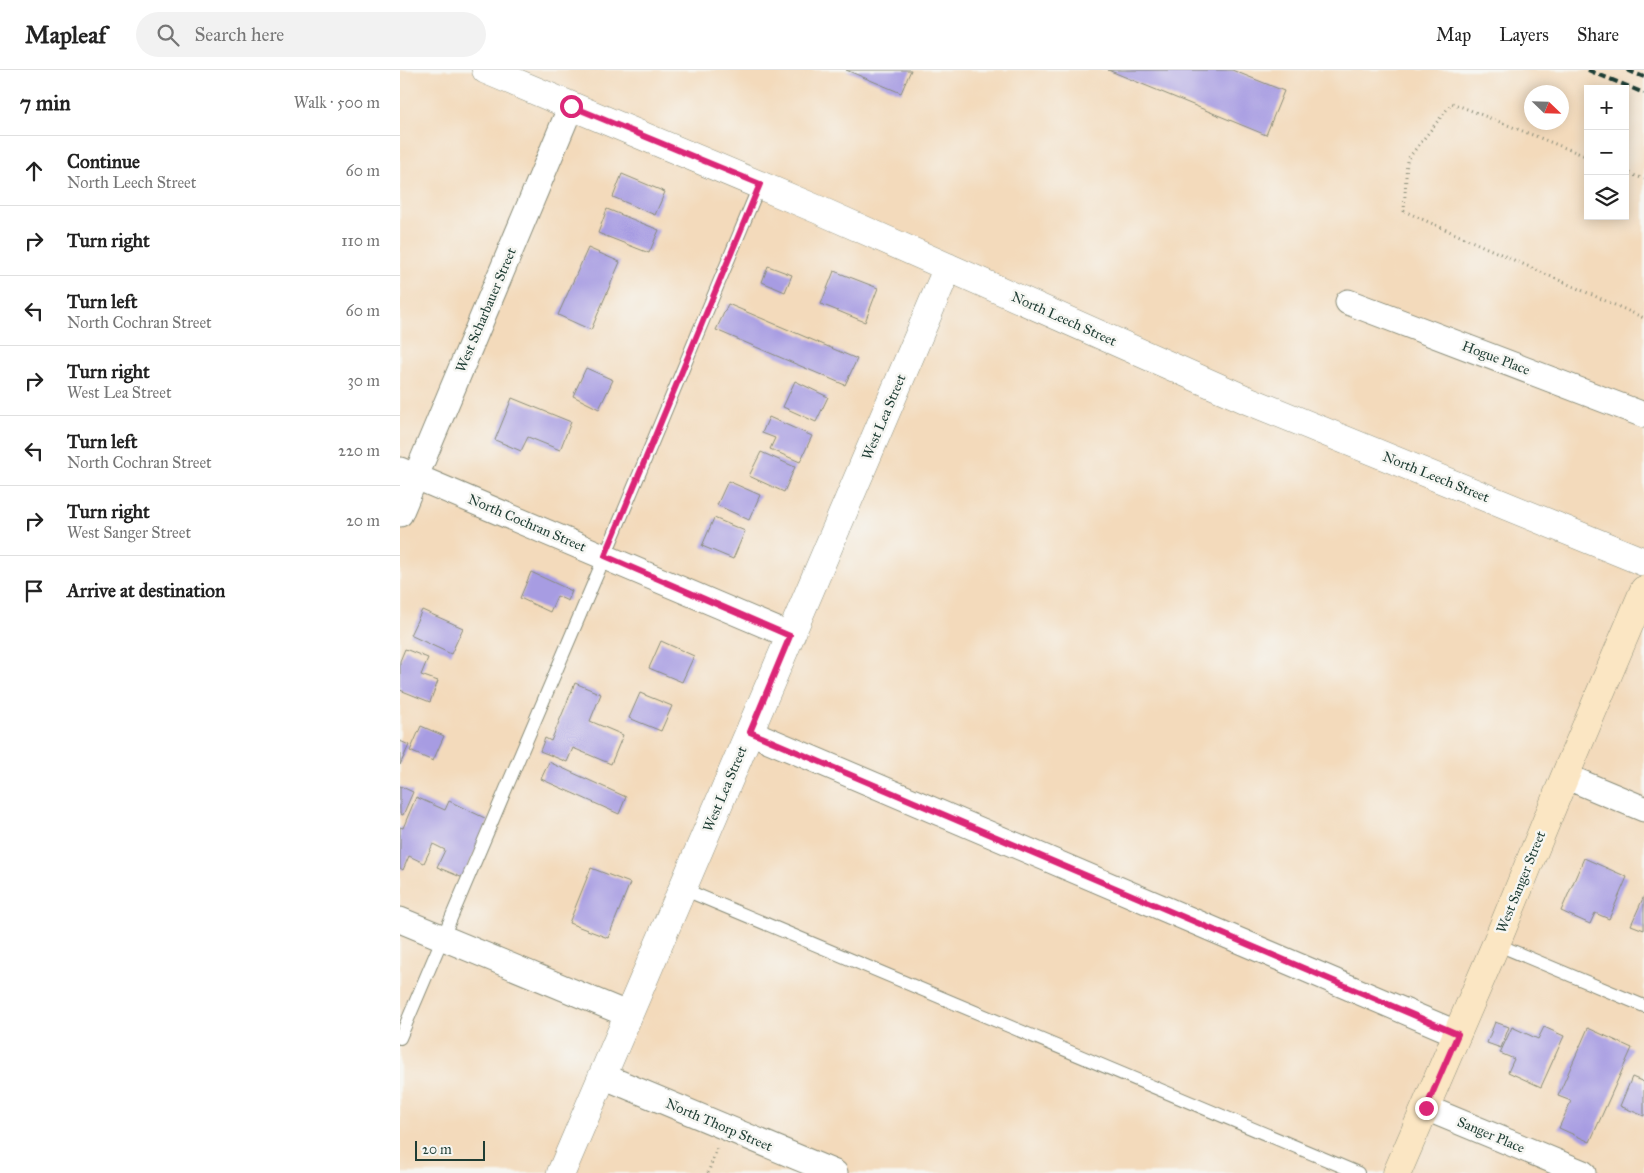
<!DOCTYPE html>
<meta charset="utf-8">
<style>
:root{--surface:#fff;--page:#f2f2f2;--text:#222;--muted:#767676;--line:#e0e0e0}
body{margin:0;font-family:"IM FELL Great Primer",serif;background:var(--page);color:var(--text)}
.controls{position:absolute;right:15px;top:15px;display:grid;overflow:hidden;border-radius:0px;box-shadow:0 2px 12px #0003}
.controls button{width:45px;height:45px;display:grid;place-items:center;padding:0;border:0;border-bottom:1px solid var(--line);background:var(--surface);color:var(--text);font:25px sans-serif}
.compass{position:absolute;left:1124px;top:15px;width:45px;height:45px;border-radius:50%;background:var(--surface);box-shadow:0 2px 12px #0003;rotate:113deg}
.scale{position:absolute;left:15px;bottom:12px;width:70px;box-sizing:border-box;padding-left:5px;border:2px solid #1f3d34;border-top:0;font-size:14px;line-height:18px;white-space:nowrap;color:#1f3d34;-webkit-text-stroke:4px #f6f6f2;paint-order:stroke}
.stop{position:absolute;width:15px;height:15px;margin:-11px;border:4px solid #db2777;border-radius:50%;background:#fff}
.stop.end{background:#db2777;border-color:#fff;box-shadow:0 1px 5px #0008}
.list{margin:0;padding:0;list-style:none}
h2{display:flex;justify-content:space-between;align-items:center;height:65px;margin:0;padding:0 20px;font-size:21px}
h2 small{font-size:16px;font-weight:400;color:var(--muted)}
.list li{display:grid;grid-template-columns:32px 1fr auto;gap:15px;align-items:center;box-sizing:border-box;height:70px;padding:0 20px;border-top:1px solid var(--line)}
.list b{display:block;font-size:19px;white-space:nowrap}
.list p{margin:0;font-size:16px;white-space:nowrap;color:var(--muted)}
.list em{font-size:16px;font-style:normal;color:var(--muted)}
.icon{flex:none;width:28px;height:28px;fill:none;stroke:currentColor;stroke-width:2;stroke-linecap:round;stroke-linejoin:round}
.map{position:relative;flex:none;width:1244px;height:1103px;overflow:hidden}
header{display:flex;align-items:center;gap:30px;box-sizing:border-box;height:70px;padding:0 25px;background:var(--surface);border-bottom:1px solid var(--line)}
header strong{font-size:24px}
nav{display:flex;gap:28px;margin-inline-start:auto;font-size:18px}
.search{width:350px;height:45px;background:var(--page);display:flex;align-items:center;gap:12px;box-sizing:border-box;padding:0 18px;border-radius:28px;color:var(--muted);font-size:19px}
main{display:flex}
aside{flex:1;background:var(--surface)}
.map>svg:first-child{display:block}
</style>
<header>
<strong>Mapleaf</strong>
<div class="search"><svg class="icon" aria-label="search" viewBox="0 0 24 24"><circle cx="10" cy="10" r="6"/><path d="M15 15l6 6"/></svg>Search here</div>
<nav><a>Map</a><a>Layers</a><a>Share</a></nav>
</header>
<main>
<aside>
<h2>7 min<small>Walk · 500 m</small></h2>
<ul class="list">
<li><svg class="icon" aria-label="ahead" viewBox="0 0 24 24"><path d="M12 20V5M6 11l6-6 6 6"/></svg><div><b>Continue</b><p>North Leech Street</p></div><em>60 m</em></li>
<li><svg class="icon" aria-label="right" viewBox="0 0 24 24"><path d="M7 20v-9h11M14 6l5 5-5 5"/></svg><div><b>Turn right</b></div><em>110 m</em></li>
<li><svg class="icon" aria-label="left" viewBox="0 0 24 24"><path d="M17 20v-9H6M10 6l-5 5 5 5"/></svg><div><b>Turn left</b><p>North Cochran Street</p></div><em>60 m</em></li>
<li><svg class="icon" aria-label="right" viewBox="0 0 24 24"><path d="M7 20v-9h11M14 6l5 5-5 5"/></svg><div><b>Turn right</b><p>West Lea Street</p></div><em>30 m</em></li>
<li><svg class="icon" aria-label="left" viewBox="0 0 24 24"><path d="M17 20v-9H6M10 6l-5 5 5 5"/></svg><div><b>Turn left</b><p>North Cochran Street</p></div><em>220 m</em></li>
<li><svg class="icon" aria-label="right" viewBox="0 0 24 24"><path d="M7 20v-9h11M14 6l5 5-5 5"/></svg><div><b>Turn right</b><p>West Sanger Street</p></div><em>20 m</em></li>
<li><svg class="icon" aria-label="arrive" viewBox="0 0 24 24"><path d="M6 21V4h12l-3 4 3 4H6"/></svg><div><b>Arrive at destination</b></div></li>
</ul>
</aside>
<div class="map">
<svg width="1244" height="1103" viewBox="0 0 1244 1103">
<rect width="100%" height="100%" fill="#f6f6f2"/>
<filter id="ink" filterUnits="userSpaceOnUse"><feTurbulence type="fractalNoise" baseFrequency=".02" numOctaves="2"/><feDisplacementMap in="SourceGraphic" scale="10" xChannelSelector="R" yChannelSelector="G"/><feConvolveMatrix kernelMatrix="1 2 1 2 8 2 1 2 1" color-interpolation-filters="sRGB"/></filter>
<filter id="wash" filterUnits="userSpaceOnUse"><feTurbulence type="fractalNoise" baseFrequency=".0096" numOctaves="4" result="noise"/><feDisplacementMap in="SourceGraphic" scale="20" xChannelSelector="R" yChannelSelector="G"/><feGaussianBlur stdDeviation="1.12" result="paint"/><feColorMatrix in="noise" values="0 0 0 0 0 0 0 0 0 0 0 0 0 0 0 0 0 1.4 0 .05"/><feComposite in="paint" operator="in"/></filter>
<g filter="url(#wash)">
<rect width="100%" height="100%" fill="#f3dabb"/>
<g id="blocks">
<!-- building -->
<path fill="#a79ce2" d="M446,0H511L501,23Z
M708,0H832L884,21L866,65Z
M222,104L265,122L255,145L213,127Z
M207,139L259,160L249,183L198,163Z
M188,178L220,192L191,260L158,245Z
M368,196L392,205L385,222L362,212Z
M434,201L478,218L465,252L421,234Z
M328,234L457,289L445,315L316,260Z
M186,298L213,310L199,339L173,326Z
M395,311L428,327L416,352L383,337Z
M112,328L171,352L160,380L128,367L121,381L95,370Z
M369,347L412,366L400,392L370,379L375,368L362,363Z
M361,382L395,397L384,422L349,406Z
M328,411L360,425L349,450L317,435Z
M314,448L345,461L333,489L302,476Z
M131,502L172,521L168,531L157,526L150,542L120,528Z
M22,540L63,558L51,584L10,565Z
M261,571L294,586L282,612L249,598Z
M5,579L28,588L21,605L38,611L30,632L0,620V591Z
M175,613L201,624L190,651L223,665L211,694L173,678L167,692L140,681L145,668L151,671Z
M240,623L272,636L261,661L229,648Z
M21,656L44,666L33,691L10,681Z
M0,671L9,675L0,695Z
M149,692L226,727L219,744L141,709Z
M0,716L13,722L3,745L0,744Z
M16,727L45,740L49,731L89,750L63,808L37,797L45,780L33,774L24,793L9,786L3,800L0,798V757L3,758Z
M1184,788L1227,807L1209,849L1195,843L1190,854L1161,841Z
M191,798L230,813L208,868L169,853Z
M1244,826V860L1231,855Z
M1095,952L1109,957L1101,978L1087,973Z
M1112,957L1138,969L1144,957L1164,966L1141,1017L1108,1002L1114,989L1100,983Z
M1188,958L1232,978L1190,1072L1159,1058L1171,1031L1158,1026Z
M1232,1007L1244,1012V1046L1220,1036Z"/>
</g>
</g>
<g filter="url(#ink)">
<use href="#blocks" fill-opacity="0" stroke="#898c78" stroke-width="1"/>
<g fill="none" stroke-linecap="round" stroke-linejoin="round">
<!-- service casing -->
<g stroke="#898c78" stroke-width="14">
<path id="service" d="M283,819L958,1103
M1096,874L1244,936
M0,968L205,486L360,114"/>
</g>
<!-- minor casing -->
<g stroke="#898c78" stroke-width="27">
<path id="minor" d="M948,232L1244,345
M0,400L391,566
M0,444L171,36
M350,662L1058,964
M1165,706L1244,739
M0,850L229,945
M203,1006L435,1103
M1026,1038L1183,1103"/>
</g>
<!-- tertiary casing -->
<g stroke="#898c78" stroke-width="29">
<path id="tertiary" d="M86,0L419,140L847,330L1244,492
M161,1103L548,197"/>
</g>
<!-- secondary casing -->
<g stroke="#898c78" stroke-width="29">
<path id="secondary" d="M997,1103L1096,874L1165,706L1244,520"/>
</g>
<!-- path -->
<path stroke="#898c78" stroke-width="3" stroke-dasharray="1 4" stroke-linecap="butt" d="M1188,87L1052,33L1007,90L1004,141L1244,248
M1225,102L1244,109
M308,1103L317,1078"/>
<!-- service -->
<use href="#service" stroke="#fff" stroke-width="12"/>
<!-- minor -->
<use href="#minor" stroke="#fff" stroke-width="25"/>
<!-- tertiary -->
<use href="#tertiary" stroke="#fff" stroke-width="28"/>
<!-- secondary -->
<use href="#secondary" stroke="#fbe6c3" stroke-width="28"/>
<!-- rail -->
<path stroke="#1f3d34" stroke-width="4" stroke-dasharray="8 4" stroke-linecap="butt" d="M1188,0L1244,23
M1227,0L1244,7"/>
</g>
</g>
<g fill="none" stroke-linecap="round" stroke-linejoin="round" filter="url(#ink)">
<!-- route -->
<path stroke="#db2777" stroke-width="6" d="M171,36L360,114L205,486L390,566L350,662L1058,964L1026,1038"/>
</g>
<g text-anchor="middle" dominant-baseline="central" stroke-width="5" stroke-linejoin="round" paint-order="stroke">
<!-- street labels -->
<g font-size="14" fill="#1f3d34" stroke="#f6f6f2">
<text transform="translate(86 240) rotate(-67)">West Scharbauer Street</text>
<text transform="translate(664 249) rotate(24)">North Leech Street</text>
<text transform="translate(1096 288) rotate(21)">Hogue Place</text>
<text transform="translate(484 347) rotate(-67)">West Lea Street</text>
<text transform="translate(1036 407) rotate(22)">North Leech Street</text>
<text transform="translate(127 453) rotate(23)">North Cochran Street</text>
<text transform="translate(325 719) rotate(-67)">West Lea Street</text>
<text transform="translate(1121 812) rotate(-68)">West Sanger Street</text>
<text transform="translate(319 1055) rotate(23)">North Thorp Street</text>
<text transform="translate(1091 1065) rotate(23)">Sanger Place</text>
</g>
</g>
</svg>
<div class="controls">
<button>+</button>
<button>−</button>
<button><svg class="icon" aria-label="layers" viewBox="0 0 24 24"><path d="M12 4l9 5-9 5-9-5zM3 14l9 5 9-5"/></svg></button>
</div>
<svg class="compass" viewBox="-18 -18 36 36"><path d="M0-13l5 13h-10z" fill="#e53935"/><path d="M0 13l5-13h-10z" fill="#767676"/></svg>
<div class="scale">20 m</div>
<div class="stop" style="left:171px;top:36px"></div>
<div class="stop end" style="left:1026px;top:1038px"></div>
</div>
</main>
